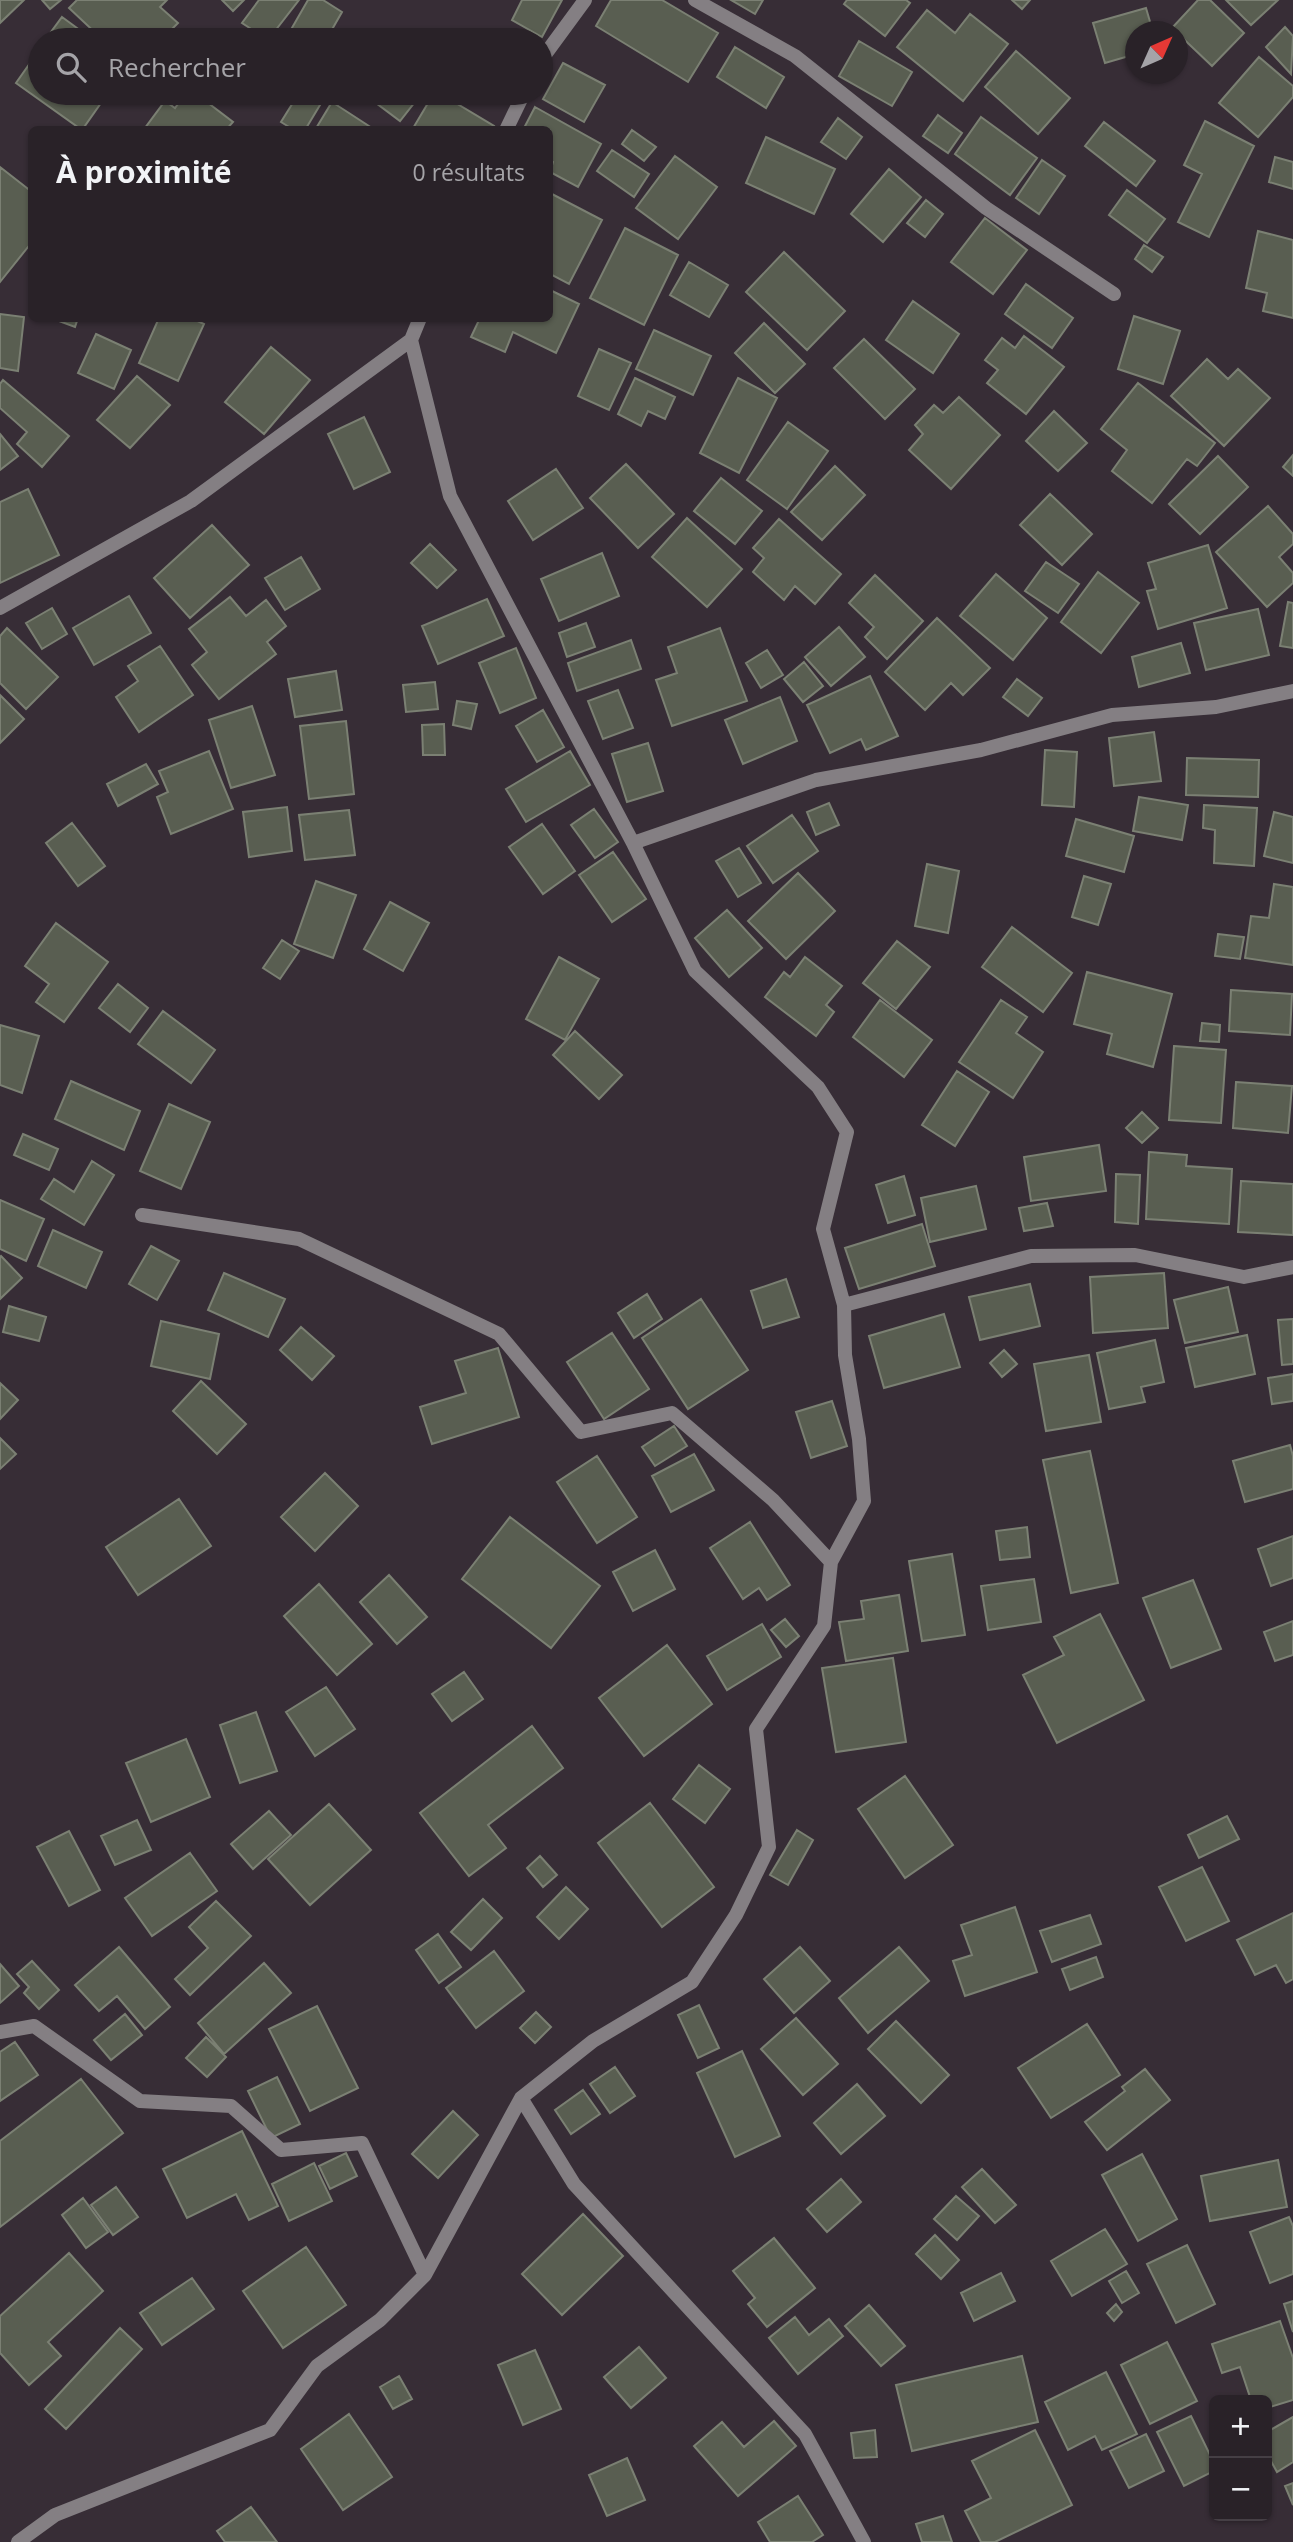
<!DOCTYPE html>
<html lang="fr">
<meta charset="utf-8">
<style>
:root{--surface:#292228;--page:#352f34;--text:#f1f3f6;--muted:#a5a4a8;--line:#453f45}
body{margin:0;font-family:"Open Sans",sans-serif;background:var(--page);color:var(--text)}
.controls{position:absolute;right:21px;bottom:21px;display:grid;overflow:hidden;border-radius:10px;box-shadow:0 2px 5px #0004}
.controls button{width:63px;height:63px;display:grid;place-items:center;padding:0;border:0;border-bottom:2px solid var(--line);background:var(--surface);color:var(--text);font:35px sans-serif}
.compass{position:absolute;left:1125px;top:21px;width:63px;height:63px;border-radius:50%;background:var(--surface);box-shadow:0 2px 5px #0004;rotate:45deg}
.list{margin:0;padding:0;list-style:none}
h2{display:flex;justify-content:space-between;align-items:center;height:91px;margin:0;padding:0 28px;font-size:30px}
h2 small{font-size:23px;font-weight:400;color:var(--muted)}
.icon{flex:none;width:38px;height:38px;fill:none;stroke:currentColor;stroke-width:2;stroke-linecap:round;stroke-linejoin:round}
.map{position:relative;flex:none;width:1293px;height:2542px;overflow:hidden}
.search{position:absolute;background:var(--surface);box-shadow:0 2px 5px #0004;left:28px;top:28px;width:525px;height:77px;display:flex;align-items:center;gap:18px;box-sizing:border-box;padding:0 24px;border-radius:38px;color:var(--muted);font-size:26px}
.panel{position:absolute;background:var(--surface);box-shadow:0 2px 5px #0004;left:28px;top:126px;width:525px;height:196px;border-radius:10px}
.map>svg:first-child{display:block}
</style>
<div class="map">
<svg width="1293" height="2542" viewBox="0 0 1293 2542">
<rect width="100%" height="100%" fill="#372d36"/>
<!-- building -->
<path fill="#595e51" stroke="#7b8073" stroke-width="2" d="M0,0H24L0,23Z
M42,0H61L50,9Z
M77,0H167L160,7L178,23L161,40H103L69,8Z
M222,0H244L233,11Z
M259,0H299L268,40L242,23Z
M308,0H323L342,12L326,40H285Z
M522,0H562L542,37L512,20Z
M611,0H662L718,33L688,82L596,26Z
M731,0H763L755,14Z
M847,0H906L910,3L885,36L844,4Z
M1012,0H1030L1022,9Z
M1198,0H1210L1244,33L1212,66L1172,28Z
M1226,0H1278L1251,25Z
M1146,8L1153,32H1136V54L1105,63L1093,23Z
M927,10L955,33L970,14L1008,44L963,101L897,47Z
M62,17L81,31L75,40H54L48,36Z
M1285,27L1293,36L1291,74L1266,47Z
M232,31L245,40H225Z
M859,41L912,72L892,106L839,76Z
M735,47L784,77L766,108L717,77Z
M40,49V93H108L82,130L16,83Z
M1016,51L1070,98L1038,134L985,87Z
M1259,57L1293,86V97L1258,137L1219,103Z
M563,63L605,85L584,122L543,99Z
M186,93H195L233,122L226,130H147L145,128L165,101L175,108Z
M299,93H312L323,100L305,130H294L281,122Z
M378,93H422L400,121L372,100Z
M434,93H439L494,126L492,130H412Z
M332,102L375,130H315Z
M535,107L601,144L578,187L550,172L553,162L550,160V130H523Z
M938,115L962,133L948,153L923,136Z
M981,117L1037,158L1010,195L955,154Z
M838,118L862,137L846,159L821,142Z
M1205,121L1254,146L1209,237L1178,222L1202,174L1184,165Z
M1104,122L1155,161L1136,186L1085,146Z
M632,130L656,147L644,161L622,144Z
M766,137L835,169L814,214L746,183Z
M612,150L649,174L634,197L597,171Z
M675,156L717,187L678,239L636,208Z
M1275,157L1293,162V189L1269,182Z
M1042,160L1065,176L1039,214L1016,198Z
M0,167L32,192V242L0,282Z
M889,169L921,197L883,242L851,214Z
M1127,190L1165,219L1147,243L1109,215Z
M550,193L602,220L569,284L550,274Z
M926,200L943,214L925,237L907,223Z
M985,218L1027,250L993,294L951,262Z
M625,228L678,255L644,325L590,298Z
M1258,231L1293,240V318L1263,311L1267,293L1246,288Z
M1144,245L1163,257L1152,272L1135,259Z
M784,252L845,311L807,350L746,292Z
M689,262L728,285L709,317L670,295Z
M1026,284L1073,318L1052,348L1005,314Z
M550,290L579,304L556,353L513,332L505,352L471,337L480,318H550Z
M913,301L959,334L933,373L886,340Z
M0,314L24,317L18,371L0,368Z
M1134,316L1180,331L1163,384L1118,369Z
M51,318H78L75,327Z
M159,318H191L204,324L178,381L139,363Z
M764,323L805,364L775,393L735,353Z
M654,330L711,356L693,395L636,369Z
M96,334L131,350L114,389L78,373Z
M1024,336L1064,367L1026,414L987,383L998,370L985,360L1002,338L1015,348Z
M864,339L915,389L885,419L834,368Z
M271,347L310,380L264,434L225,402Z
M599,349L631,363L609,410L578,396Z
M1207,359L1228,379L1238,369L1270,398L1224,446L1171,396Z
M137,376L170,405L130,448L97,420Z
M635,378L675,397L665,419L648,411L641,426L618,414Z
M738,378L777,398L739,473L700,453Z
M3,380L69,436L42,467L17,444L27,432L0,408V384Z
M1138,383L1215,443L1197,466L1187,459L1152,503L1112,471L1127,450L1101,429Z
M959,397L1000,435L951,489L909,450L923,434L915,425L934,405L943,413Z
M1054,411L1087,443L1058,471L1026,441Z
M364,417L390,472L354,489L328,434Z
M788,422L828,451L787,509L747,480Z
M0,434L18,456L0,470Z
M1293,455V476L1283,467Z
M1218,456L1248,487L1200,534L1169,504Z
M626,464L674,514L638,548L590,498Z
M835,466L865,495L822,540L791,512Z
M556,469L583,508L533,540L508,501Z
M721,478L762,511L735,544L694,511Z
M28,489L59,555L0,583V502Z
M1050,494L1092,534L1062,565L1020,525Z
M1268,506L1293,534V544L1279,557L1293,573V583L1267,607L1216,552Z
M687,518L742,569L707,607L652,557Z
M779,519L841,574L815,604L795,586L784,600L753,572L764,558L753,548Z
M212,525L249,565L190,618L154,578Z
M430,544L456,570L437,588L411,563Z
M1208,545L1227,608L1158,629L1147,591L1156,589L1148,563Z
M602,553L619,596L559,621L541,579Z
M301,557L320,589L285,610L265,578Z
M1046,562L1079,584L1058,613L1025,591Z
M1098,572L1139,603L1101,653L1061,622Z
M996,574L1047,618L1013,660L960,616Z
M875,575L923,621L887,659L865,637L874,627L849,603Z
M129,596L151,633L94,665L73,628Z
M230,597L246,616L266,600L286,626L267,642L276,654L219,699L192,665L207,652L189,629Z
M487,599L504,636L438,664L422,626Z
M1288,602L1293,603V648L1280,646Z
M52,608L67,634L42,649L26,623Z
M1258,609L1269,655L1206,670L1194,623Z
M937,618L990,668L963,695L951,683L925,710L885,672Z
M586,623L595,647L567,657L559,633Z
M839,627L865,657L831,686L805,657Z
M7,628L58,677L26,709L0,683V636Z
M720,628L747,701L672,726L656,680L677,673L668,647Z
M631,640L641,669L577,691L568,663Z
M1181,643L1190,673L1139,687L1132,657Z
M160,646L193,695L139,732L116,697L138,681L128,666Z
M516,648L536,698L500,713L479,663Z
M767,650L783,675L761,688L746,663Z
M804,662L823,686L803,702L784,679Z
M336,671L342,710L295,717L288,679Z
M870,676L898,736L866,750L861,739L830,753L807,705Z
M1017,679L1042,698L1028,716L1003,697Z
M435,682L438,709L406,712L403,685Z
M618,690L633,728L603,739L588,701Z
M0,695L24,719L0,743Z
M780,697L797,741L743,764L725,720Z
M457,701L477,704L471,729L453,725Z
M252,706L275,775L231,788L209,720Z
M543,710L564,747L537,762L516,726Z
M346,721L354,794L309,799L300,726Z
M444,724L445,755H423L422,725Z
M1154,732L1161,781L1114,786L1109,738Z
M648,743L663,791L627,802L612,754Z
M1045,750L1077,752L1074,807L1042,805Z
M209,751L233,809L171,834L157,797L168,792L159,771Z
M570,751L590,785L526,822L506,789Z
M1187,758L1259,760L1258,797L1186,795Z
M146,764L158,784L118,806L107,784Z
M1139,797L1188,805L1182,840L1133,831Z
M829,803L839,825L816,835L807,812Z
M1204,805L1257,808L1254,866L1214,863L1215,830L1203,828Z
M287,807L292,851L249,857L243,812Z
M594,809L618,842L595,858L571,825Z
M349,810L355,855L305,860L299,815Z
M1274,812L1293,817V863L1264,856Z
M792,815L818,851L773,883L747,846Z
M1076,819L1134,836L1124,872L1066,856Z
M72,823L105,866L78,886L46,843Z
M542,824L575,871L543,894L509,847Z
M739,848L761,883L738,897L716,861Z
M613,852L646,899L612,922L579,875Z
M927,864L959,871L948,933L915,926Z
M798,873L835,911L786,959L748,921Z
M1084,876L1111,884L1098,925L1072,917Z
M316,881L356,895L333,958L294,944Z
M1274,884L1293,887V965L1245,958L1251,916L1269,918Z
M390,902L429,923L403,971L364,949Z
M727,910L762,948L729,977L695,938Z
M56,923L108,962L64,1022L36,1002L49,984L25,966Z
M1012,927L1072,973L1043,1012L982,967Z
M1218,934L1244,937L1240,959L1215,956Z
M282,940L299,951L280,979L263,968Z
M897,941L930,967L896,1009L863,983Z
M559,957L599,979L565,1040L526,1019Z
M805,957L842,986L826,1005L834,1012L816,1036L765,997L784,972L790,977Z
M1087,972L1172,994L1153,1067L1107,1054L1112,1034L1074,1024Z
M118,984L148,1008L130,1032L99,1008Z
M1231,990L1292,994L1290,1035L1229,1031Z
M880,1000L932,1040L904,1077L853,1037Z
M1001,1000L1027,1017L1016,1033L1043,1052L1013,1098L959,1062Z
M163,1011L215,1050L191,1083L138,1044Z
M1202,1023L1220,1025L1219,1042L1200,1041Z
M0,1025L39,1036L22,1093L0,1085Z
M575,1031L622,1075L599,1099L553,1055Z
M1174,1046L1226,1050L1221,1123L1169,1120Z
M957,1071L989,1092L955,1146L922,1125Z
M71,1081L140,1111L124,1150L55,1119Z
M1236,1082L1292,1086L1288,1133L1233,1128Z
M169,1104L210,1122L181,1189L140,1171Z
M1142,1112L1158,1128L1142,1143L1126,1128Z
M23,1134L58,1149L49,1170L14,1155Z
M1099,1145L1106,1191L1031,1201L1024,1157Z
M1149,1152L1187,1155L1186,1166L1232,1169L1229,1224L1146,1219Z
M92,1161L114,1175L84,1225L41,1199L54,1179L74,1192Z
M1116,1174L1140,1175L1138,1224L1115,1222Z
M904,1176L915,1215L888,1223L876,1185Z
M1241,1181L1293,1184V1235L1238,1232Z
M976,1186L986,1229L930,1242L921,1198Z
M0,1200L44,1219L26,1261L0,1249Z
M1047,1203L1053,1226L1024,1231L1019,1208Z
M922,1224L935,1266L859,1289L845,1248Z
M53,1230L102,1252L86,1288L38,1266Z
M151,1246L179,1261L157,1300L129,1284Z
M1,1256L22,1278L0,1299V1257Z
M224,1273L285,1299L268,1337L208,1310Z
M1164,1273L1168,1328L1093,1333L1090,1277Z
M786,1279L799,1317L763,1328L751,1291Z
M1030,1284L1040,1326L980,1340L969,1297Z
M1228,1287L1238,1332L1185,1343L1174,1300Z
M647,1294L662,1319L634,1338L618,1313Z
M701,1299L748,1370L688,1409L642,1338Z
M9,1306L46,1317L39,1341L3,1332Z
M944,1314L960,1367L884,1388L869,1336Z
M1293,1319V1364L1282,1365L1278,1320Z
M161,1321L219,1334L210,1379L151,1366Z
M301,1327L334,1356L312,1380L280,1350Z
M612,1333L649,1389L604,1419L567,1362Z
M1247,1335L1255,1374L1195,1387L1186,1348Z
M1155,1340L1164,1382L1141,1387L1145,1402L1109,1409L1097,1353Z
M498,1348L519,1417L432,1444L420,1407L466,1393L455,1361Z
M1004,1350L1017,1364L1002,1377L990,1363Z
M1089,1355L1101,1422L1046,1431L1034,1364Z
M1293,1374V1401L1272,1404L1268,1378Z
M201,1381L246,1424L217,1454L173,1411Z
M0,1383L18,1400L0,1419Z
M832,1401L847,1446L811,1458L796,1412Z
M674,1426L687,1446L655,1466L642,1447Z
M0,1438L16,1454L0,1469Z
M1290,1445L1293,1456V1489L1245,1502L1233,1461Z
M1090,1451L1118,1583L1071,1593L1043,1460Z
M694,1454L714,1490L671,1512L652,1476Z
M597,1456L637,1517L597,1543L557,1482Z
M325,1473L358,1506L315,1551L281,1517Z
M179,1499L211,1546L138,1595L106,1547Z
M510,1517L600,1586L551,1648L462,1579Z
M750,1522L790,1585L767,1600L759,1588L743,1599L710,1548Z
M1027,1527L1030,1557L1000,1560L996,1531Z
M1293,1536V1578L1271,1586L1258,1549Z
M655,1550L675,1589L633,1611L613,1572Z
M952,1554L965,1635L922,1641L909,1561Z
M389,1575L427,1617L397,1644L360,1602Z
M1034,1579L1041,1622L988,1630L981,1586Z
M1193,1580L1221,1649L1171,1668L1143,1598Z
M319,1584L372,1644L337,1675L284,1616Z
M899,1595L908,1651L846,1661L839,1622L864,1619L861,1601Z
M1100,1614L1144,1700L1057,1743L1023,1675L1064,1655L1054,1637Z
M785,1619L799,1636L786,1647L771,1630Z
M1293,1621V1655L1275,1661L1264,1632Z
M762,1624L781,1657L727,1690L707,1656Z
M667,1645L712,1704L644,1756L599,1698Z
M893,1658L906,1742L836,1752L822,1668Z
M464,1672L483,1699L452,1721L432,1694Z
M326,1687L355,1729L315,1756L286,1712Z
M256,1712L277,1771L240,1783L220,1725Z
M532,1726L563,1768L488,1825L506,1848L469,1876L420,1813Z
M186,1739L210,1797L151,1822L126,1763Z
M699,1765L730,1789L705,1823L673,1799Z
M905,1776L953,1845L905,1878L858,1809Z
M650,1803L714,1887L662,1927L598,1843Z
M329,1804L371,1850L310,1905L268,1859Z
M269,1811L291,1835L253,1869L231,1844Z
M1227,1816L1239,1839L1199,1858L1188,1835Z
M137,1820L151,1850L115,1865L101,1836Z
M797,1830L813,1840L788,1885L770,1875Z
M69,1831L100,1890L69,1906L37,1847Z
M190,1853L217,1891L152,1936L125,1898Z
M540,1856L557,1875L543,1887L527,1868Z
M1202,1867L1229,1921L1186,1941L1159,1887Z
M566,1887L588,1909L559,1939L537,1917Z
M483,1899L502,1918L471,1950L451,1932Z
M216,1901L251,1936L190,1995L175,1979L208,1948L189,1927Z
M1015,1907L1037,1972L965,1996L953,1961L972,1955L961,1925Z
M1293,1913V1979L1286,1983L1276,1965L1255,1975L1237,1940Z
M1090,1915L1101,1944L1052,1962L1040,1931Z
M438,1934L461,1967L439,1983L416,1950Z
M119,1947L170,2007L145,2029L117,1996L99,2011L75,1985Z
M800,1947L830,1981L794,2013L764,1979Z
M899,1947L929,1981L868,2033L839,1998Z
M494,1951L524,1991L476,2028L446,1988Z
M1096,1957L1103,1977L1070,1990L1062,1969Z
M32,1961L59,1990L39,2009L24,1993L29,1987L17,1974Z
M264,1963L291,1993L224,2054L198,2023Z
M0,1964L19,1986L0,2003Z
M699,2005L719,2048L698,2058L678,2015Z
M317,2006L358,2088L310,2111L269,2029Z
M536,2012L551,2027L535,2043L520,2028Z
M125,2014L142,2035L111,2060L94,2040Z
M796,2018L838,2064L803,2095L761,2049Z
M896,2021L949,2075L921,2103L868,2049Z
M1087,2024L1120,2075L1051,2118L1018,2068Z
M206,2037L226,2057L207,2077L186,2058Z
M15,2042L38,2075L0,2101V2052Z
M742,2051L780,2136L735,2157L697,2073Z
M615,2067L635,2096L610,2113L590,2084Z
M1145,2069L1170,2100L1107,2150L1085,2122L1125,2091L1122,2087Z
M277,2077L300,2124L271,2138L248,2091Z
M81,2079L123,2133L0,2227V2141Z
M857,2084L885,2116L841,2154L814,2123Z
M583,2090L600,2114L571,2134L555,2110Z
M453,2111L478,2135L438,2178L412,2154Z
M242,2131L278,2206L249,2220L236,2194L187,2218L163,2169Z
M346,2153L357,2176L330,2189L319,2166Z
M1142,2154L1177,2219L1138,2241L1102,2175Z
M1278,2160L1287,2207L1210,2221L1201,2176Z
M314,2163L332,2201L289,2221L272,2184Z
M982,2169L1016,2205L995,2223L962,2187Z
M841,2179L861,2202L827,2232L807,2209Z
M116,2187L138,2217L113,2235L91,2205Z
M956,2196L979,2216L957,2240L934,2219Z
M83,2198L108,2232L86,2248L62,2215Z
M583,2214L623,2256L562,2315L522,2274Z
M1289,2217L1293,2226V2274L1270,2283L1250,2232Z
M1105,2229L1127,2264L1072,2296L1051,2261Z
M935,2235L959,2260L941,2279L916,2254Z
M774,2238L815,2288L767,2327L748,2304L755,2298L733,2271Z
M1187,2245L1215,2304L1176,2323L1147,2264Z
M306,2247L346,2305L283,2348L243,2291Z
M69,2253L103,2291L48,2342L61,2356L29,2385L0,2353V2316Z
M1126,2271L1139,2293L1122,2303L1109,2281Z
M1001,2273L1015,2301L974,2321L961,2293Z
M192,2278L214,2309L162,2345L140,2313Z
M1293,2301V2332L1284,2304Z
M1116,2304L1122,2312L1114,2321L1107,2313Z
M869,2305L905,2346L881,2366L845,2326Z
M795,2317L809,2335L829,2319L843,2336L798,2374L769,2338Z
M1280,2321L1293,2358V2400L1267,2408V2400H1251L1240,2367L1222,2373L1212,2344Z
M120,2328L142,2349L66,2429L45,2409Z
M1167,2342L1197,2401L1150,2424L1121,2365Z
M639,2347L666,2378L631,2408L604,2377Z
M535,2350L561,2409L523,2425L498,2365Z
M1022,2356L1038,2422L912,2451L896,2385Z
M1106,2372L1137,2434L1102,2450L1095,2436L1068,2450L1045,2402Z
M399,2376L412,2399L393,2409L380,2387Z
M349,2414L392,2477L343,2510L301,2449Z
M1191,2416L1214,2463V2471L1184,2486L1157,2432Z
M1293,2417V2462L1277,2472L1267,2454V2432Z
M774,2421L796,2446L738,2496L694,2446L722,2422L744,2447Z
M875,2430L877,2457L854,2458L851,2433Z
M1035,2430L1072,2505L995,2542H981L965,2511L991,2498L972,2461Z
M1146,2434L1164,2471L1129,2488L1110,2451Z
M627,2458L645,2500L607,2516L589,2475Z
M1293,2483V2505L1285,2486Z
M798,2496L823,2535L812,2542H770L758,2522Z
M251,2507L277,2542H225L217,2531Z
M943,2516L952,2542H922L916,2524Z"/>
<g fill="none" stroke-linecap="round" stroke-linejoin="round">
<!-- minor -->
<path stroke="#847f83" stroke-width="14" d="M695,0L795,56L986,208L1114,294
M541,60L585,0
M506,130L524,93
M411,340L450,496L633,843L816,780L981,750L1112,715L1216,707L1293,691
M0,608L191,501L411,340L420,318
M633,843L695,971L818,1087L847,1132L823,1229L844,1305
M142,1215L299,1239L499,1334L581,1432L672,1413L773,1500L831,1562
M0,2032L34,2026L140,2101L231,2106L281,2150L362,2143L425,2275
M521,2098L574,2184L805,2434L864,2542
M18,2542L55,2515L270,2430L317,2366L380,2320L425,2275L521,2098L593,2041L692,1982L736,1915L769,1847L756,1729L824,1626L831,1562L864,1501L859,1439L845,1355L844,1305L1031,1256L1135,1255L1244,1277L1293,1267"/>
</g>
</svg>
<div class="controls">
<button>+</button>
<button>−</button>
</div>
<svg class="compass" viewBox="-18 -18 36 36"><path d="M0-13l5 13h-10z" fill="#e53935"/><path d="M0 13l5-13h-10z" fill="#a5a4a8"/></svg>
<div class="search"><svg class="icon" aria-label="search" viewBox="0 0 24 24"><circle cx="10" cy="10" r="6"/><path d="M15 15l6 6"/></svg>Rechercher</div>
<section class="panel">
<h2>À proximité<small>0 résultats</small></h2>
<ul class="list">
</ul>
</section>
</div>
